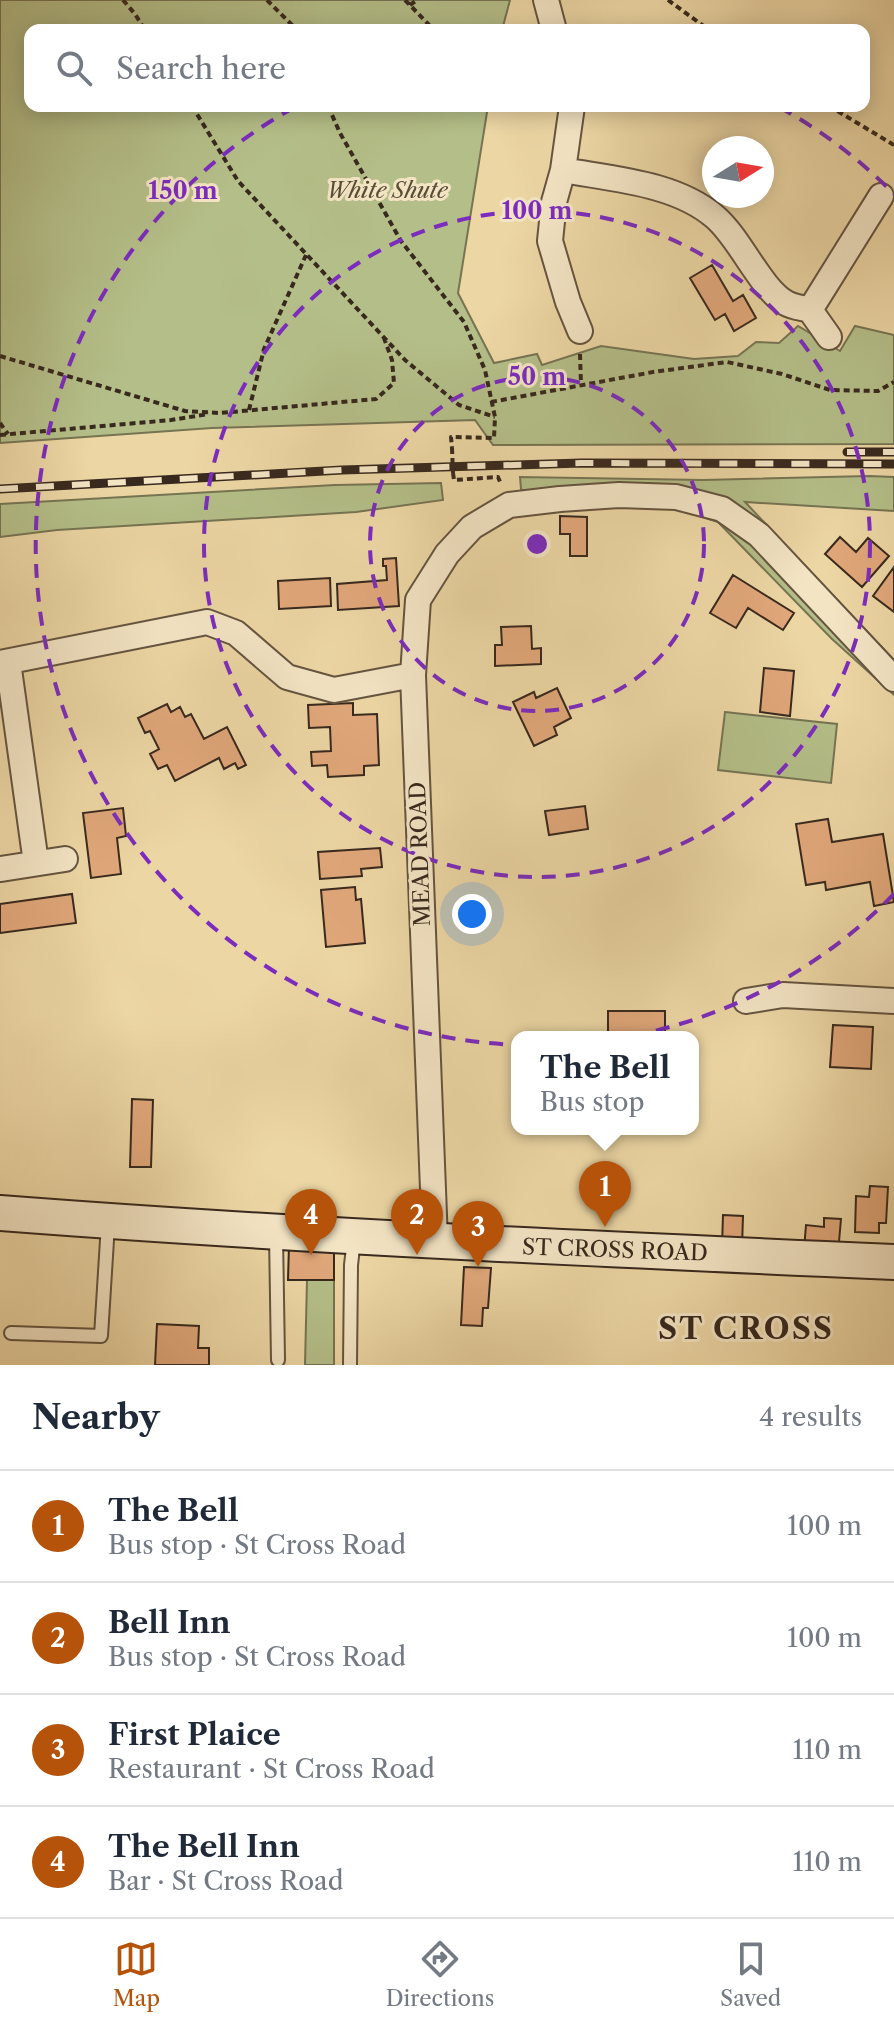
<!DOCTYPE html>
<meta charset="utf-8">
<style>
:root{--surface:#fff;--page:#f6f6f7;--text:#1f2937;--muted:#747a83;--line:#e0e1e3;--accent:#b45309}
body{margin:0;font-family:"Libre Caslon Text",serif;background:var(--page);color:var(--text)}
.compass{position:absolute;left:702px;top:136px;width:72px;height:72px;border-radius:50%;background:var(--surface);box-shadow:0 4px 20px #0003;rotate:79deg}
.you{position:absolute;left:472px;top:914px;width:28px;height:28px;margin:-20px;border:6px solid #fff;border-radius:50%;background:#1a73e8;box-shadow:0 0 0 12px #1a73e833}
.badge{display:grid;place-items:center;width:52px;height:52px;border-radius:50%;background:var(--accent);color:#fff;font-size:26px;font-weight:700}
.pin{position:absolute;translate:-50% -66px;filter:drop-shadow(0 2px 4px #0008)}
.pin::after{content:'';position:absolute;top:42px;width:28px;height:24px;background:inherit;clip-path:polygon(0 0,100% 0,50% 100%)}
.popup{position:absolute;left:511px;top:1031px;width:188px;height:104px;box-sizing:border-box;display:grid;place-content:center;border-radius:16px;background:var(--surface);filter:drop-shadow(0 2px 6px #0005);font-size:26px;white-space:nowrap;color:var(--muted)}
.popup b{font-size:30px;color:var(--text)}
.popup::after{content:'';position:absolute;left:50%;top:100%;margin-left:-16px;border:16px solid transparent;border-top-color:var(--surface)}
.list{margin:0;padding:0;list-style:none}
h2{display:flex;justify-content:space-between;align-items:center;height:104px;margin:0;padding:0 32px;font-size:34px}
h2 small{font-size:26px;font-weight:400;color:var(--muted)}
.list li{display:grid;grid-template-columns:52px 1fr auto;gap:24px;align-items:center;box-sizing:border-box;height:112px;padding:0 32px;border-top:2px solid var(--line)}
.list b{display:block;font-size:30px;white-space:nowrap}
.list p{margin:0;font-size:26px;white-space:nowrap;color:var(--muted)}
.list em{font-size:26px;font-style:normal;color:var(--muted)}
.icon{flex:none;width:44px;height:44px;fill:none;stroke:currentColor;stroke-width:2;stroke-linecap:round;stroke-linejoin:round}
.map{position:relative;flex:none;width:894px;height:1365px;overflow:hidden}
.search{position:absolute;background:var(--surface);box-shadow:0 4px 20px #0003;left:24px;right:24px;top:24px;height:88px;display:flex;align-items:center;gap:20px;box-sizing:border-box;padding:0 28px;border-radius:16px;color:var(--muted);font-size:30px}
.sheet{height:552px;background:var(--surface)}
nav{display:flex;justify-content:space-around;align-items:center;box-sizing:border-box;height:112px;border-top:2px solid var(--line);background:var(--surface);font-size:22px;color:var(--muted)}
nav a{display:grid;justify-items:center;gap:4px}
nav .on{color:var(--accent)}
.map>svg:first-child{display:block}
</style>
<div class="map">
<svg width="894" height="1365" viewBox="0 0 894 1365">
<rect width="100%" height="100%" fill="#ecd6a4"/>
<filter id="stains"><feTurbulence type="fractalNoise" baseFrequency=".0025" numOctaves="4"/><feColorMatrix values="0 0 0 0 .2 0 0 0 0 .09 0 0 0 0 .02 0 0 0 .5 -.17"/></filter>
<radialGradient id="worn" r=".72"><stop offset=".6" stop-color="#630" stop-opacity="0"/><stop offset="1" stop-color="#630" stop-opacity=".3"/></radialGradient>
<!-- green -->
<path fill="#b4be88" stroke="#767453" stroke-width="2" d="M0,0H510L502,30H30V106H488L458,293L494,363L537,354L542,365L601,346L694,359L738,356L756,342L779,343L798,326L840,351L855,326L894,335V444L493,445L475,420L212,428L0,443Z
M869,476L894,477V511L745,502L894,660V695L832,639L718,522L674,508L618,506L553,511L521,489L520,477L703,480Z
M441,483L443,500L356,512L57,530L0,537V504L335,485Z
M725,712L837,724L831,783L718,770Z
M307,1280H334V1365H305Z"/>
<!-- building -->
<path fill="#e0a77a" stroke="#38291e" stroke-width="2" d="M712,265L733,301L743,295L756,318L734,331L725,314L715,320L690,278Z
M560,516L587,517V556H570V534H560Z
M840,537L856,552L868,538L889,556L862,587L825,554Z
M396,558L399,606L338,610L337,584L387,580L386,566H383V559Z
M894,567V612L873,596Z
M733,575L794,613L783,630L748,608L736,628L710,613Z
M330,578L331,606L279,609L278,581Z
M531,626L532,649L541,648V664L495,666V645H502L501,627Z
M764,668L794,671L790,716L760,712Z
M557,688L571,718L554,727L557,735L534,746L513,702L534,692L536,698Z
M353,703V715L377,714L379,765L364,766V775L328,777L327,765L312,766L311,752L331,751L330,727L309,728L308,705Z
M167,704L171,712L180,707L185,717L191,714L204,739L227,727L246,765L238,769L235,763L224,769L219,758L175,781L167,765L158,769L150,754L159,749L150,731L145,733L138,718Z
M585,806L588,829L549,835L545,811Z
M123,808L126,836L117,838L121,874L91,878L83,813Z
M828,819L832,842L883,834L894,902L874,906L870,882L826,890L825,882L806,885L796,824Z
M380,848L382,867L361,869L362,876L320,879L318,852Z
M355,887L356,900L361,899L365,943L326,947L321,890Z
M72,894L76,923L0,933V904Z
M608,1011H665V1035H660V1037H608Z
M833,1025L873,1027L871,1069L830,1067Z
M132,1099L153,1100L151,1167H130Z
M870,1186L888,1187L886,1223H879V1233L855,1232L856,1196L869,1197Z
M723,1215L743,1216L742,1247L722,1246Z
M824,1218L841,1219L838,1253L804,1250L806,1225L824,1227Z
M289,1244L334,1245V1280H288Z
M464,1267L491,1268L488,1308H483L482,1326L461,1325Z
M157,1324L199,1326L198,1348H209V1365H155Z"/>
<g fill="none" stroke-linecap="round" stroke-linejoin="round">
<!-- lane casing -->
<g stroke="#655440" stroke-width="16">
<path id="lane" d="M276,1235L278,1360
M11,1333L101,1336L108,1224
M350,1365L351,1265L354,1239"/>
</g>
<!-- street casing -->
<g stroke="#655440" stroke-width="28">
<path id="street" d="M546,0L554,30
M572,106L563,170L554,202L550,241L568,302L580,331
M563,170C612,179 676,183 715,217C740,238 760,288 786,303C793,307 803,308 810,310L829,337
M810,310L881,196
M8,662L36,863
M0,663L207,622L236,633L287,677L334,690L413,675
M1,869L65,859
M746,1001L783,995L894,1001
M435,1241L413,675L418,600L447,554L472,527L509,505L560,499L619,495L676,497L722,509L759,535L894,679"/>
</g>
<!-- secondary casing -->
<g stroke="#38291e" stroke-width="38">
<path id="secondary" d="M0,1213C298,1236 596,1249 894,1262"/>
</g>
<!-- path -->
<path stroke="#38291e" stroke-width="4" stroke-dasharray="6 4" stroke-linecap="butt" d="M123,0L135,14L145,30
M267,0L293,26L295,30
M405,0L434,30
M668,0L709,30
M410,5L417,0
M192,106L238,181L405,360L459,405L495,417
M328,106L340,133L401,241L464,322L485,370L495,417L494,438L451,437L452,448
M829,106L894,145
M580,354L581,384
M0,356L185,411L220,413L376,399L394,383L392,360L384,338
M491,402L653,372L727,362L782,374L830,390L878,391L894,382
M249,410L264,349L306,255
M0,423L8,434
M0,435L171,420L209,414
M453,473L454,480L498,477L501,484"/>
<!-- lane -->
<use href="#lane" stroke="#f3e4c4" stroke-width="12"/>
<!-- street -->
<use href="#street" stroke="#f3e4c4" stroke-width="24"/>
<!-- secondary -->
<use href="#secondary" stroke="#f3e4c4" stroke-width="34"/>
<!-- rail casing -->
<g stroke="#38291e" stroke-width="9">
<path id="rail" d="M847,452H894
M0,489L342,470L581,463L894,464"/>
</g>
<!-- rail -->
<use href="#rail" stroke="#f3e4c4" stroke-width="6" stroke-dasharray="18" stroke-linecap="butt"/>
<!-- path-bridge -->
<path stroke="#38291e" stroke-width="4" stroke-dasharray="6 4" stroke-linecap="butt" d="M452,448L453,473"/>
</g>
<!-- distance rings -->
<g fill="none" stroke="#7b2cbf" stroke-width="4" stroke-dasharray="14 10">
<circle cx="537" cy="544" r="167"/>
<circle cx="537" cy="544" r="333"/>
<path d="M894 894A500 500 0 1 1 295 107M779 107A500 500 0 0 1 894 194"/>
</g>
<g text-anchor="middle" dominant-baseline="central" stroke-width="6" stroke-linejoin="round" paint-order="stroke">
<!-- park labels -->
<g font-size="22" font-style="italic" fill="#574e38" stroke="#f3e4c4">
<text x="387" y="190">White Shute</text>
</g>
<!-- street labels -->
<g font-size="22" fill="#38291e" stroke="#f3e4c4">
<text transform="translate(420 854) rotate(-92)">MEAD ROAD</text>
<text transform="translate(615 1250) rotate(2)">ST CROSS ROAD</text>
</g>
<!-- district labels -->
<g font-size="30" font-weight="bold" letter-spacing="2" fill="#38291e" stroke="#f3e4c4">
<text x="746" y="1328">ST CROSS</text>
</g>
</g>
<circle cx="537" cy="544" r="12" fill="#7b2cbf" stroke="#f3e4c4" stroke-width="4"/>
<g font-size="24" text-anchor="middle" font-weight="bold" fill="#7b2cbf" stroke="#f3e4c4" stroke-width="6" stroke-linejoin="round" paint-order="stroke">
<text x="183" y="199">150 m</text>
<text x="537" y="219">100 m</text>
<text x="537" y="385">50 m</text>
</g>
<rect width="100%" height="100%" filter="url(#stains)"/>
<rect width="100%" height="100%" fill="url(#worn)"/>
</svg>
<svg class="compass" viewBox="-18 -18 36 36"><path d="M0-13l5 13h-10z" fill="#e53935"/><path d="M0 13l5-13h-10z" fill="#747a83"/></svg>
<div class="you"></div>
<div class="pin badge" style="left:605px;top:1227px">1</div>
<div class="popup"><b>The Bell</b>Bus stop</div>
<div class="pin badge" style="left:417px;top:1255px">2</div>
<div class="pin badge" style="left:478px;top:1267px">3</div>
<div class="pin badge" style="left:311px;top:1255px">4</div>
<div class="search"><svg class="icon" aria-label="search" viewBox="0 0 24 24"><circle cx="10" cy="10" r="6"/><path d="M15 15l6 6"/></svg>Search here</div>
</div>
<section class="sheet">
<h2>Nearby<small>4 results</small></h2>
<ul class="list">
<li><span class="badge">1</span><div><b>The Bell</b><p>Bus stop · St Cross Road</p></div><em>100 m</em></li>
<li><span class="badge">2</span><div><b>Bell Inn</b><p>Bus stop · St Cross Road</p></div><em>100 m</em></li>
<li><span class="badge">3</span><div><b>First Plaice</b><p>Restaurant · St Cross Road</p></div><em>110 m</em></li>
<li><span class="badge">4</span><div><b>The Bell Inn</b><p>Bar · St Cross Road</p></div><em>110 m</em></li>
</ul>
</section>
<nav>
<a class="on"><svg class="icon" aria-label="map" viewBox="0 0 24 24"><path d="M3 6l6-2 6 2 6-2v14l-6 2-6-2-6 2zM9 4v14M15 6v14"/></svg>Map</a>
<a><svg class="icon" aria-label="directions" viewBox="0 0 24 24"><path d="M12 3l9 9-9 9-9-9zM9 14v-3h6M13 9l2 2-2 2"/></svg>Directions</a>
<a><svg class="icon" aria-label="saved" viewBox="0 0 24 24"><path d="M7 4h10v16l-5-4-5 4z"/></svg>Saved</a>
</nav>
